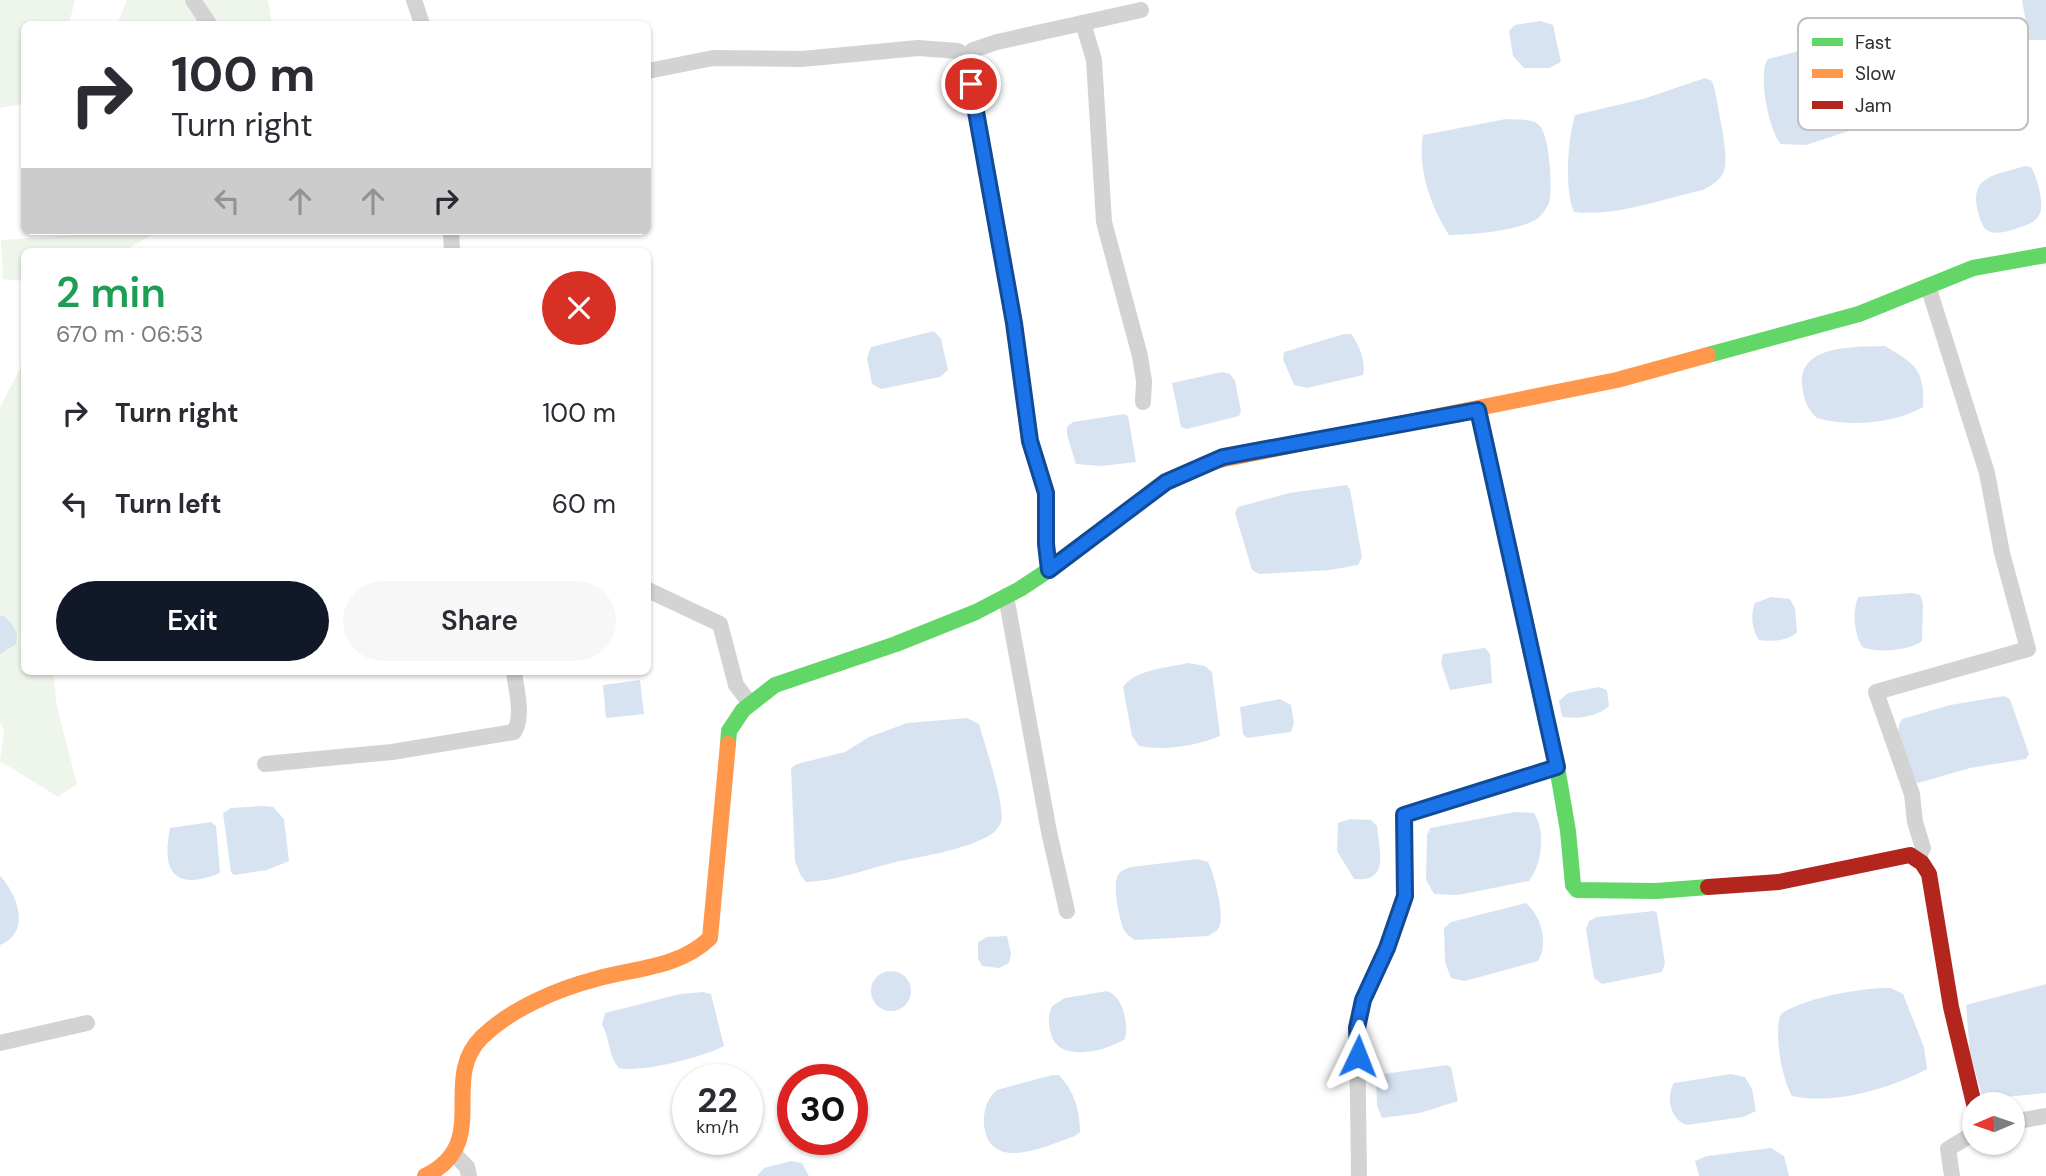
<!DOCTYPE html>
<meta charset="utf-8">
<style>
body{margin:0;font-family:"DM Sans",sans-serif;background:#f7f7f7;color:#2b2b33;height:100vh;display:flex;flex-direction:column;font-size:26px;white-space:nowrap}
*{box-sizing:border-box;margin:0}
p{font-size:23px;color:#7c7c81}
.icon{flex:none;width:38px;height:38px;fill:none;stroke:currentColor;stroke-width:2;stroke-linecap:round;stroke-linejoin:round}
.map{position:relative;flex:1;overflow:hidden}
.drawer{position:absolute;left:21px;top:248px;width:630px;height:427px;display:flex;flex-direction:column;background:#fff;border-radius:10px;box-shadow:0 2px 5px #0004}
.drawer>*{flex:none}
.guide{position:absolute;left:21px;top:21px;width:630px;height:214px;border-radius:10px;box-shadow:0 2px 5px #0004;background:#fff;color:#2b2b33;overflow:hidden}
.needle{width:46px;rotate:268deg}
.tools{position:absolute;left:1962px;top:1092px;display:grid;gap:14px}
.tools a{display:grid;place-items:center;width:63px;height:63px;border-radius:50%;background:#fff;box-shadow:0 2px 5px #0004;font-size:35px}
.speed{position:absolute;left:672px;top:1064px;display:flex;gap:14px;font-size:35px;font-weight:700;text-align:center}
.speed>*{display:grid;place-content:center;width:91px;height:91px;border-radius:50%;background:#fff;box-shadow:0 2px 5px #0004;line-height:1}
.speed small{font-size:18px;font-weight:400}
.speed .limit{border:10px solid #d22;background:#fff;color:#111}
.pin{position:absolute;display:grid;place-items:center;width:60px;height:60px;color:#fff;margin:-30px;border:4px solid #fff;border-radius:50%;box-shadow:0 2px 7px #0007}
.me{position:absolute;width:77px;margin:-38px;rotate:2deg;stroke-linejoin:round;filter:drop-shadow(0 0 5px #0008)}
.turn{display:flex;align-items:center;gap:24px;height:147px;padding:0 35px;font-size:32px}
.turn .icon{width:91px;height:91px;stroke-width:2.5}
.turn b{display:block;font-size:49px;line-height:60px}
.lanes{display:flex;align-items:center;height:66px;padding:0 35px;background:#0003;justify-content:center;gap:35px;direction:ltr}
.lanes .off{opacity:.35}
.round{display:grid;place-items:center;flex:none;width:74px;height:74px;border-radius:37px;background:#f7f7f7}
.overview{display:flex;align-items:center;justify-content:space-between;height:119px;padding:0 35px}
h1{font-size:42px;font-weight:600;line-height:52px;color:#1e9e55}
.cta{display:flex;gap:14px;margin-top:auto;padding:14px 35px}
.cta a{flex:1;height:80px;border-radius:42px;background:#111827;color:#fff;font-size:28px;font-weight:600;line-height:80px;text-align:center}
.cta a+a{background:#f7f7f7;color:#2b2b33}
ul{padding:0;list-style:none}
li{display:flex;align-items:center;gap:21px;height:91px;padding:0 35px}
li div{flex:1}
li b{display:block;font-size:26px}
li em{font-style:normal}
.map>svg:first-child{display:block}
.green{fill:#eef5eb}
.water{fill:#d8e3f2}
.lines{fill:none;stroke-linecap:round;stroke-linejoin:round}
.street{stroke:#d3d3d3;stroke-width:16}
.fast{stroke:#63d668;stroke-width:16}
.slow{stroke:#ff974d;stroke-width:16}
.jam{stroke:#b3261e;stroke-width:16}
.route-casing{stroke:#114b97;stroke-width:18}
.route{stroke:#1a73e8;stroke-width:12}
.key{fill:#fff;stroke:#c0c0c0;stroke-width:2}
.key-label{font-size:19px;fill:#2e2e2e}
</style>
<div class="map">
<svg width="2046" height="1176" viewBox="0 0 2046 1176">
<rect width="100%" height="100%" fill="#fff"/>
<!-- green -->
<g class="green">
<polygon points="0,0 75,0 69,24 24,24 24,104 0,108"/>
<polygon points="127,0 268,0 272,24 117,24"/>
<polygon points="88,231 159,231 122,252 24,252 24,281 3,279 1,240 77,235"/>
<polygon points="24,361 22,547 24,562 24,672 53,672 57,707 77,784 58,797 0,761 4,730 0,723 0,407"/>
</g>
<!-- water -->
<g class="water">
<polygon points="2022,0 2046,0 2046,40 2029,40"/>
<polygon points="1540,21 1553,25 1561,62 1549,68 1524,68 1513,56 1509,31 1515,25"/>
<path d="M 1872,32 L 1882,33 L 1885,36 L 1900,110 L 1898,115 L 1806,145 L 1781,144 C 1769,132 1757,72 1768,59 Z"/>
<path d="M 1705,78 L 1712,81 L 1715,90 C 1718,110 1728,150 1725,167 C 1723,179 1712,185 1703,190 C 1662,199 1615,217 1574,212 C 1564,189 1568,138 1575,115 L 1643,99 Z"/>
<path d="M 1506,119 C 1516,120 1529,118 1538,124 C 1550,133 1553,189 1549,203 C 1547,208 1540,218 1535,220 C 1516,231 1471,235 1449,235 C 1431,207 1417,168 1423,135 Z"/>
<path d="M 2025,166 L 2031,167 C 2036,176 2038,184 2040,193 C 2044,215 2039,222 2018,228 C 2010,231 2000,234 1991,232 C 1983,230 1982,223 1979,216 C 1967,175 1994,176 2025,166 Z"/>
<polygon points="934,331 941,339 948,370 940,377 881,389 872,384 867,358 871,347"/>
<path d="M 1344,334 L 1351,334 C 1359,344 1366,362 1363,375 L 1307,388 L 1294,385 L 1283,359 L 1284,352 Z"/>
<path d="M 1885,346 C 1915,364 1925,369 1923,407 C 1894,424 1848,427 1817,418 C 1807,409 1803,398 1802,384 C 1799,344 1857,347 1885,346 Z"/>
<polygon points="1222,372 1230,374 1235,381 1241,411 1239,416 1187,429 1181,427 1172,383"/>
<polygon points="1124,414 1128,416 1136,462 1102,466 1076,464 1067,435 1067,427 1073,422"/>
<polygon points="1347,485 1350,489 1362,557 1358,565 1330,570 1259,574 1252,570 1235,513 1238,507 1289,493"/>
<path d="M 1912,593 L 1920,595 L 1923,603 L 1922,641 C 1910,651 1876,653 1862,647 C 1854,633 1852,613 1858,597 Z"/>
<path d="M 1771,597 L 1790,599 L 1795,608 L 1797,632 C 1789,641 1771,642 1759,640 C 1752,630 1750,614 1755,603 Z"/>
<path d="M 0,616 L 4,616 C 13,625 19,631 16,644 L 0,654 Z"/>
<polygon points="1485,648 1490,654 1492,683 1450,690 1441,663 1443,654"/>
<path d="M 1188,663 L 1205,666 L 1212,672 L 1220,736 C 1196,746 1164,751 1139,746 L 1132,736 L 1123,687 C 1136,669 1167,668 1188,663 Z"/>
<polygon points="640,680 644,714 606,718 603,685"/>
<path d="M 1599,687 L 1607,690 L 1609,706 C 1597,717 1578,719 1562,717 L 1559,701 L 1568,693 Z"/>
<path d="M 2004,696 L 2010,699 L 2029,754 L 2026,759 L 1970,768 L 1918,783 L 1913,778 C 1907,762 1891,734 1902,719 L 1950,705 Z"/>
<polygon points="1280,699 1291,705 1294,723 1291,732 1247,738 1243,734 1240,707"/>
<path d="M 967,718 L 979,724 C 984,742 1006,807 1001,822 C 999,828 993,834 987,837 C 955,853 918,856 884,865 C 858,872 834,881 806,882 L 800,874 L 795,861 L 791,768 L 797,764 L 845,752 L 869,737 L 907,723 Z"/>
<polygon points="263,806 273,807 284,819 289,861 267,870 234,875 231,872 223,813 231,808"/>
<path d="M 1515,812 L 1534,813 C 1546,832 1542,864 1529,881 L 1458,895 L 1434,894 L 1426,880 L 1427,835 L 1430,828 Z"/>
<path d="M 1350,819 L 1371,820 L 1377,826 C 1379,850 1391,883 1354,879 L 1337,851 L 1338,823 Z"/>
<path d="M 211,822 L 216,826 L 220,873 C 175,891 161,873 170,828 Z"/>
<path d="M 1198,859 L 1208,862 C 1214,873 1224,913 1220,924 C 1219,931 1213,933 1208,936 L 1135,940 C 1130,937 1125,933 1123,928 C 1119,916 1113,888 1117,877 C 1119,871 1125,869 1131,867 Z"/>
<path d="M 0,876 C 17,894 32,932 0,945 Z"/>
<path d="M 1526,903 C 1541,915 1549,944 1538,961 L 1465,981 L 1451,978 L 1445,962 L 1444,928 L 1451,922 Z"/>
<polygon points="1654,911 1657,913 1665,963 1662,972 1602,984 1594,978 1586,930 1589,921 1597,917"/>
<polygon points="1007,936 1011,954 1009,963 999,968 982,966 978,959 978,942 987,937"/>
<circle cx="891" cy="991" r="20"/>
<polygon points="2046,984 2046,1093 1983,1099 1970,1053 1966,1005"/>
<path d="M 1881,988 L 1891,988 L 1903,994 L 1924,1047 L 1927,1069 C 1889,1089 1834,1105 1792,1096 C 1782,1079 1773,1032 1781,1014 C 1805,998 1852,990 1881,988 Z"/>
<path d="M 1107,991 C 1123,996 1129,1024 1125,1039 C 1106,1051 1059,1064 1051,1034 C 1048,1025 1048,1015 1052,1006 L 1065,998 Z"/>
<path d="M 703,992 L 711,994 L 724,1046 C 704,1057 641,1073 619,1068 C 608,1056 610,1038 602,1025 L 605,1013 L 680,994 Z"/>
<polygon points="1447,1065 1451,1067 1458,1101 1420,1113 1382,1118 1377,1105 1376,1075"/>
<path d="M 1731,1074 L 1745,1077 L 1752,1089 L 1756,1111 L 1743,1117 L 1687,1125 C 1671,1121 1665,1097 1674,1083 Z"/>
<path d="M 1052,1075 L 1059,1075 C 1074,1091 1080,1110 1080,1132 L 1075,1136 C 1046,1146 990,1174 984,1125 C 983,1111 987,1098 997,1090 Z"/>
<polygon points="1771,1148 1784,1156 1789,1176 1699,1176 1695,1161 1707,1156"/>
<polygon points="791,1161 802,1163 809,1176 757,1176 764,1168"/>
</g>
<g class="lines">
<!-- street -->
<g class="street">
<polyline points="193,0 209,24"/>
<polyline points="414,0 422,24"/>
<polyline points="1083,23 1094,60 1104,222 1140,356 1144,381 1143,402"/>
<polyline points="966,57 973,50 997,42 1141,10"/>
<polyline points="648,71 713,58 802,59 918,48 958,51 966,57 1014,323 1029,441 1046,493 1046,544 1049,570"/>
<polyline points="451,231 452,252"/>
<polyline points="648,590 720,624 736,685 749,702"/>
<polyline points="1006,596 1049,832 1067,911"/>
<path d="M 265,764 L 392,752 L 514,732 C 524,717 516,689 514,672"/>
<polyline points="1918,858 1923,848 1915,822 1912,794 1876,692 2028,649 2002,553 1987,473 1928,286"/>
<polyline points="0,1043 87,1023"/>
<polyline points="2012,1122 2046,1116"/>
<polyline points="454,1154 467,1167 469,1176"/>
<polyline points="1359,1176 1357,1028 1363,1000 1387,948 1405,896 1404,815 1557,767"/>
<polyline points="1952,1176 1948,1149 1974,1133"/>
</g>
<!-- fast -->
<g class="fast">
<polyline points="1708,355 1859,314 1973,268 2046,255"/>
<polyline points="1478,410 1557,767 1568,831 1573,885 1577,890 1656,891 1708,887"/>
<polyline points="728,744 729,731 743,710 775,685 896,644 976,612 1020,589 1061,562 1166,482 1215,461"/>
</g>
<!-- slow -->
<g class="slow">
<polyline points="1215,461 1617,380 1708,355"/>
<path d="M 425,1176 C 493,1143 438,1080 482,1037 C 511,1009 557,989 596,979 C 635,968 679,968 710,938 L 728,744"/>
</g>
<!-- jam -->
<polyline class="jam" points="1708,887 1779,882 1910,855 1922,863 1929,874 1951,1007 1974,1104"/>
</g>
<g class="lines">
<defs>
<polyline id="route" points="971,84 1014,323 1030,441 1046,493 1046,544 1049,570 1166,482 1223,457 1478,410 1557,767 1404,815 1405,896 1387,948 1363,1000 1357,1028 1358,1056"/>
</defs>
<!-- route casing -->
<use href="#route" class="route-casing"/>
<!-- route -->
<use href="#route" class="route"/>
</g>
<!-- legend -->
<rect x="1798" y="18" width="230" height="112" rx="10" class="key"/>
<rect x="1812" y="38" width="31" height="8" fill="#63d668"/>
<rect x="1812" y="69" width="31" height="9" fill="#ff974d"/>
<rect x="1812" y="101" width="31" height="8" fill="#b3261e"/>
<g class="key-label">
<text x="1855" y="49">Fast</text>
<text x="1855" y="80">Slow</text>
<text x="1855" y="112">Jam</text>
</g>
</svg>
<div class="tools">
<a><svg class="needle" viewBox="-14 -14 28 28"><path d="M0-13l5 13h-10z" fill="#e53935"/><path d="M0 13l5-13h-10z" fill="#7c7c81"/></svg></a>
</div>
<div class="speed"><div>22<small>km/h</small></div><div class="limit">30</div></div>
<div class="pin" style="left:971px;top:84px;background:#d93025"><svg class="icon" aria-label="arrive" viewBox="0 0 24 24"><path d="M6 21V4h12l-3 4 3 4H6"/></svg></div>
<svg class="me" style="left:1358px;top:1056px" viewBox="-20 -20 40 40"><path d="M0-17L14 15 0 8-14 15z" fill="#1a73e8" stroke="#fff" stroke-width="4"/></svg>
<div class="guide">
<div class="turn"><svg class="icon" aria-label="right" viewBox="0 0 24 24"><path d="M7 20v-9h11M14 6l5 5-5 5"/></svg><div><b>100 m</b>Turn right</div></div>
<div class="lanes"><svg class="icon off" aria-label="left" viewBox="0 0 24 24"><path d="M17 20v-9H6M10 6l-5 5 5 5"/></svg><svg class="icon off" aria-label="ahead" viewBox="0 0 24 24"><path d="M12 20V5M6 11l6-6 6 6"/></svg><svg class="icon off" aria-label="ahead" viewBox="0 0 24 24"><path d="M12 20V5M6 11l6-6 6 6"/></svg><svg class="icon" aria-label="right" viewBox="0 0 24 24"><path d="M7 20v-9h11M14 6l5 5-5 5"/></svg></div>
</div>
<section class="drawer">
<div class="overview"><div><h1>2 min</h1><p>670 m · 06:53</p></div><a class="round" style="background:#d93025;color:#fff"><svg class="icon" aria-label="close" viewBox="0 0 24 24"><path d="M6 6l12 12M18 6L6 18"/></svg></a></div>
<ul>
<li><svg class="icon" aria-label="right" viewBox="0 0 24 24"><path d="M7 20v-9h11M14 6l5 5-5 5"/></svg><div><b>Turn right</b></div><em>100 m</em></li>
<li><svg class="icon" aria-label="left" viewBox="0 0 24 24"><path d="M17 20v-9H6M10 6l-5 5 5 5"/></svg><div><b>Turn left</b></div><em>60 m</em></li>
</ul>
<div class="cta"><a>Exit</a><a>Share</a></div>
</section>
</div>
